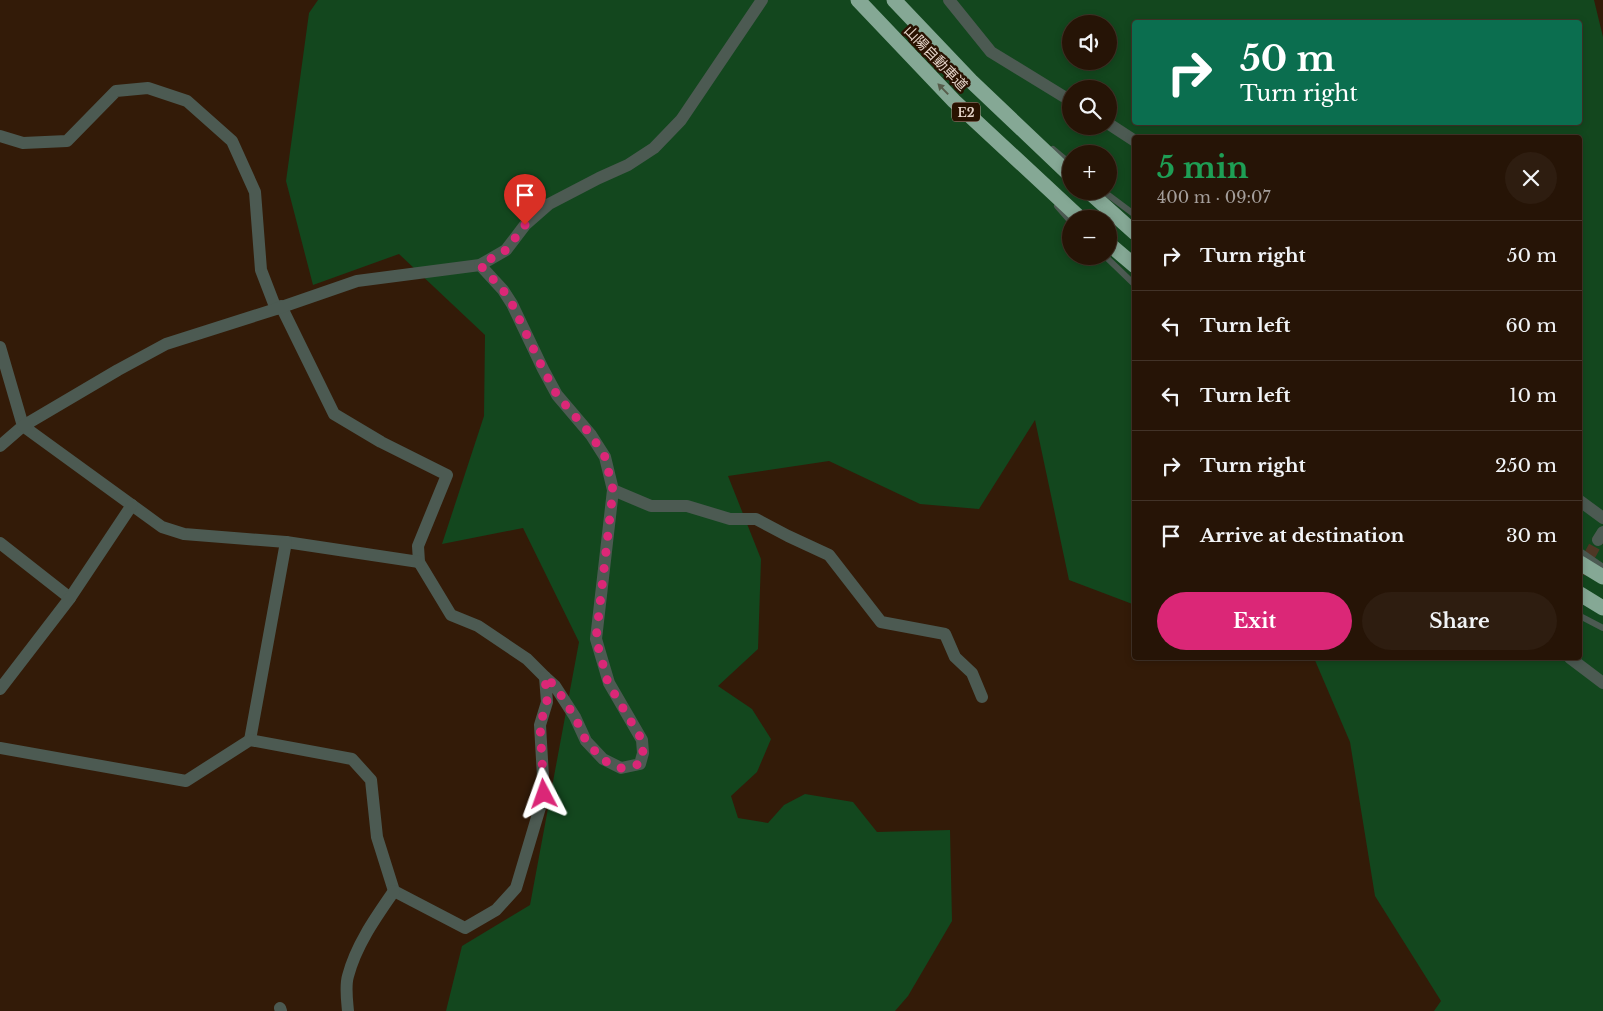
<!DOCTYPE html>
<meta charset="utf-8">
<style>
body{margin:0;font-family:"Libre Baskerville","Noto Sans JP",serif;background:#2e1d10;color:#f1f3f6;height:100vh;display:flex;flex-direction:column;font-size:19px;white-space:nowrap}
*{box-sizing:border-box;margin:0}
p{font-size:16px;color:#a49e9b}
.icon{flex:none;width:28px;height:28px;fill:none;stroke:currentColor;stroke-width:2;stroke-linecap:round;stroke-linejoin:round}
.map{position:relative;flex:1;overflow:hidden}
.sheet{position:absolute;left:1132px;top:135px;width:450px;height:525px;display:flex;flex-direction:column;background:#261406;border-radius:5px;box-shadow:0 2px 8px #0003,0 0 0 1px #423328}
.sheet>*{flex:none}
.guide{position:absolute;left:1132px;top:20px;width:450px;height:105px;border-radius:5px;box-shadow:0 2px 8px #0003,0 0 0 1px #423328;background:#0b6e4f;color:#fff;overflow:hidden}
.fabs{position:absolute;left:1062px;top:15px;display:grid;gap:10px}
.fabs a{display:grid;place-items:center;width:55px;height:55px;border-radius:50%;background:#261406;box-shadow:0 2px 8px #0003,0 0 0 1px #423328;font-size:25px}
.pin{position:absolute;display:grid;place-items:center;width:42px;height:42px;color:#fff;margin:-51px -21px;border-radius:50% 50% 50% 0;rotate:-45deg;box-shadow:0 0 5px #0007}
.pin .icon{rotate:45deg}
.me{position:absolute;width:55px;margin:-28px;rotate:356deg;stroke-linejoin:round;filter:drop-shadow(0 0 4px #0008)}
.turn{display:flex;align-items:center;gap:18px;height:105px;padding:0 25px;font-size:22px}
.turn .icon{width:65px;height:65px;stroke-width:2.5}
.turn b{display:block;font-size:35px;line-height:42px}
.round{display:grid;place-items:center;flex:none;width:52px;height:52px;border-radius:26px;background:#2e1d10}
.summary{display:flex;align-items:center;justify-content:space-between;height:85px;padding:0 25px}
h1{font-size:30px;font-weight:800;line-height:38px;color:#1e9e55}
.primary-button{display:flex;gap:10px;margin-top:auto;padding:10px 25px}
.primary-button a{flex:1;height:58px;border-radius:30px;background:#db2777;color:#fff;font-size:20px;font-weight:800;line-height:58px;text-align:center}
.primary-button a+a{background:#2e1d10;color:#f1f3f6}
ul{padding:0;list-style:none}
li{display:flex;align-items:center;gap:15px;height:70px;padding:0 25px;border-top:1px solid #423328}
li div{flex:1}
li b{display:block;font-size:19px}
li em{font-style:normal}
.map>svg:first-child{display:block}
.green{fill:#13471e;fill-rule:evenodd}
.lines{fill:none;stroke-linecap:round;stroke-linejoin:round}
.street-tunnel{stroke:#4e3725;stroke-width:12;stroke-dasharray:12 6;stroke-linecap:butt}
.lane{stroke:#4c5a52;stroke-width:6}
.street{stroke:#4c5a52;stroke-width:12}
.highway{stroke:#85a895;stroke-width:15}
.oneway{fill:#575d4b}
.route{stroke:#db2777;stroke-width:9;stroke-dasharray:0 16.2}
.labels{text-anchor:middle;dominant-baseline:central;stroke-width:5;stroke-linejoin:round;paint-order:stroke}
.shield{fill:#291201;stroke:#ad9a8e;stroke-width:1}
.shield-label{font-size:12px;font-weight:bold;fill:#e6d5ca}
.street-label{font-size:14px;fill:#e6d5ca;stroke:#291201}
</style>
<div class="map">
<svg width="1603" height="1011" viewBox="0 0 1603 1011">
<rect width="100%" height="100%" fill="#331b08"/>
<!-- green -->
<path class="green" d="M 318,0 L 1594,0 L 1603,37 L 1603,1011 L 1434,1011 L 1441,1001 L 1375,896 L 1350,742 L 1314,658 L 1580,658 L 1580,138 L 1135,138 L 1135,456 L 1131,458 L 1135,540 L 1135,605 L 1069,580 L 1035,420 L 979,509 L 920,504 L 829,461 L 728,476 L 761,559 L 758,649 L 718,686 L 752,709 L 771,739 L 757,772 L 731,796 L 738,818 L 768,823 L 784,805 L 805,794 L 853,802 L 877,832 L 950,830 L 952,921 L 908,996 L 895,1011 L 446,1011 L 462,946 L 530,905 L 579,642 L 523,528 L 442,544 L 484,416 L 485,335 L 399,254 L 313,285 L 286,181 L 309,13 ZM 1135,22 L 1580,22 L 1580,122 L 1135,122 ZM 1071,24 L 1109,24 L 1109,61 L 1071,61 ZM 1071,89 L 1109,89 L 1109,126 L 1071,126 ZM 1071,154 L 1109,154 L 1109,191 L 1071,191 ZM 1071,219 L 1109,219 L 1109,256 L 1071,256 Z"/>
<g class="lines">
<!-- street-tunnel -->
<polyline class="street-tunnel" points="1580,573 1598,540"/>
<!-- lane -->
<g class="lane">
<polyline points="1053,149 1071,164"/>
<polyline points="1103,191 1135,215"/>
<polyline points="1057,206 1071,222"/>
<polyline points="1105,256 1135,285"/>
<polyline points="1580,551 1603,567"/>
<polyline points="1580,616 1603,628"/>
</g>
<!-- street -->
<g class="street">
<polyline points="949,0 991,52 1071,101"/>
<polyline points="1109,124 1135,141"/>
<polyline points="0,136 23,143 67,141 116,91 148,88 187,101 232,141 255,192 261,270 276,309"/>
<polyline points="281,306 334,414 381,442 447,475 418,546 419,562 451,615 478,626 527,659 545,677"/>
<polyline points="0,347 23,426 0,446"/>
<polyline points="613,490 651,506 687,506 730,519 756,519 788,536 829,555 881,622 945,634 955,657 972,673 982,697"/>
<polyline points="1580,501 1603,518"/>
<polyline points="1598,540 1603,532"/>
<polyline points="0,543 70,598"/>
<polyline points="419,562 286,542 184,534 162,527 23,426 118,370 166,344 276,309 357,281 480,265 506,250 525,225 549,204 599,178 628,165 654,148 681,120 762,0"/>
<polyline points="1570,658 1603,683"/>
<polyline points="0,689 70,598 132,505"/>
<polyline points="250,740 286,542"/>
<polyline points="0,748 186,781 250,740 352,759 371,780 377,837 394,891 465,928 496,910 516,888 544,794 540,725 547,702 545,677 555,686 575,717 586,741 603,759 621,768 640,764 643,753 642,740 609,683 596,639 613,490 605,457 591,435 557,395 543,369 512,304 503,290 480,265"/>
<polyline points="280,1008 281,1011"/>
<path d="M 348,1011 C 347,1000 345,986 348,976 C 356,945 376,917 394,891"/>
</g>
<!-- highway -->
<g class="highway">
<polyline points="858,0 954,101 1081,219"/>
<polyline points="894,0 971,81 1071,176"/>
<polyline points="1088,191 1135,233"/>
<polyline points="1109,244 1135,266"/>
<polyline points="1580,563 1603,577"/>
<polyline points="1580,594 1603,608"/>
</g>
</g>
<!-- one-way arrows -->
<defs><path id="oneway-solid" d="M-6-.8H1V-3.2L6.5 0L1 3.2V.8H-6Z" transform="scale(1.25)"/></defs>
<use class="oneway" href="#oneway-solid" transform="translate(943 89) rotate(-134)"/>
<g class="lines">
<!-- route -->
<polyline class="route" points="525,225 506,250 480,265 503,290 512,304 543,369 557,395 591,435 605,457 613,490 596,639 608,683 642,740 643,754 640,764 621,768 603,760 586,741 575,717 555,686 545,677 547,702 540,725 544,794"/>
</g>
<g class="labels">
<!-- shield labels -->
<rect class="shield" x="952" y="102.5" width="28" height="19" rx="4"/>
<g class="shield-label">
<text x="966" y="112">E2</text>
</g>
<!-- street labels -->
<g class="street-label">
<text transform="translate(936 58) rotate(46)">山陽自動車道</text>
</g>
</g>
</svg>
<div class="fabs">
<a><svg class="icon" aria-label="sound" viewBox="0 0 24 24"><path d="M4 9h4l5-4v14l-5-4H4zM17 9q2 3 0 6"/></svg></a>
<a><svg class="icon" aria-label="search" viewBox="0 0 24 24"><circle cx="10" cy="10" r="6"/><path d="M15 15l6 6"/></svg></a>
<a>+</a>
<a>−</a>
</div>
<div class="pin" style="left:525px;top:225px;background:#d93025"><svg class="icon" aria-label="arrive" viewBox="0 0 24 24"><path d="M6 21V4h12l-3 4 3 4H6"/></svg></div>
<svg class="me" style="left:544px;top:794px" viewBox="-20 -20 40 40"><path d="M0-17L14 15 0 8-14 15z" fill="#db2777" stroke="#fff" stroke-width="4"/></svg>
<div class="guide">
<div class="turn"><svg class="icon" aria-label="right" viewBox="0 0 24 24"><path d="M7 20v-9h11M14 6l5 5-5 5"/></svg><div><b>50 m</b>Turn right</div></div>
</div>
<section class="sheet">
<div class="summary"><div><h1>5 min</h1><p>400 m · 09:07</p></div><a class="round"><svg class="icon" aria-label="close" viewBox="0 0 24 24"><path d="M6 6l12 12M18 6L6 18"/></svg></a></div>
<ul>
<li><svg class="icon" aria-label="right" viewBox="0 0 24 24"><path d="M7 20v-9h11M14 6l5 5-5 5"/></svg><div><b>Turn right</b></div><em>50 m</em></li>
<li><svg class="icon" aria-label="left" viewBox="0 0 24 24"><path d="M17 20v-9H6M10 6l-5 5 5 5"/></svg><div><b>Turn left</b></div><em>60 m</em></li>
<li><svg class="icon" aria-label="left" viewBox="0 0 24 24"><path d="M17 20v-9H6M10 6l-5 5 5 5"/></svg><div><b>Turn left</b></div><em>10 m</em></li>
<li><svg class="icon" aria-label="right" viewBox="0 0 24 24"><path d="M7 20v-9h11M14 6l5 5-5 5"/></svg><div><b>Turn right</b></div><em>250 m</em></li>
<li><svg class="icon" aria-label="arrive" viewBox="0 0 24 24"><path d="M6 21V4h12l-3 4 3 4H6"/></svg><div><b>Arrive at destination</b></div><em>30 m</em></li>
</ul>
<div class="primary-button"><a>Exit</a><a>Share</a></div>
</section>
</div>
